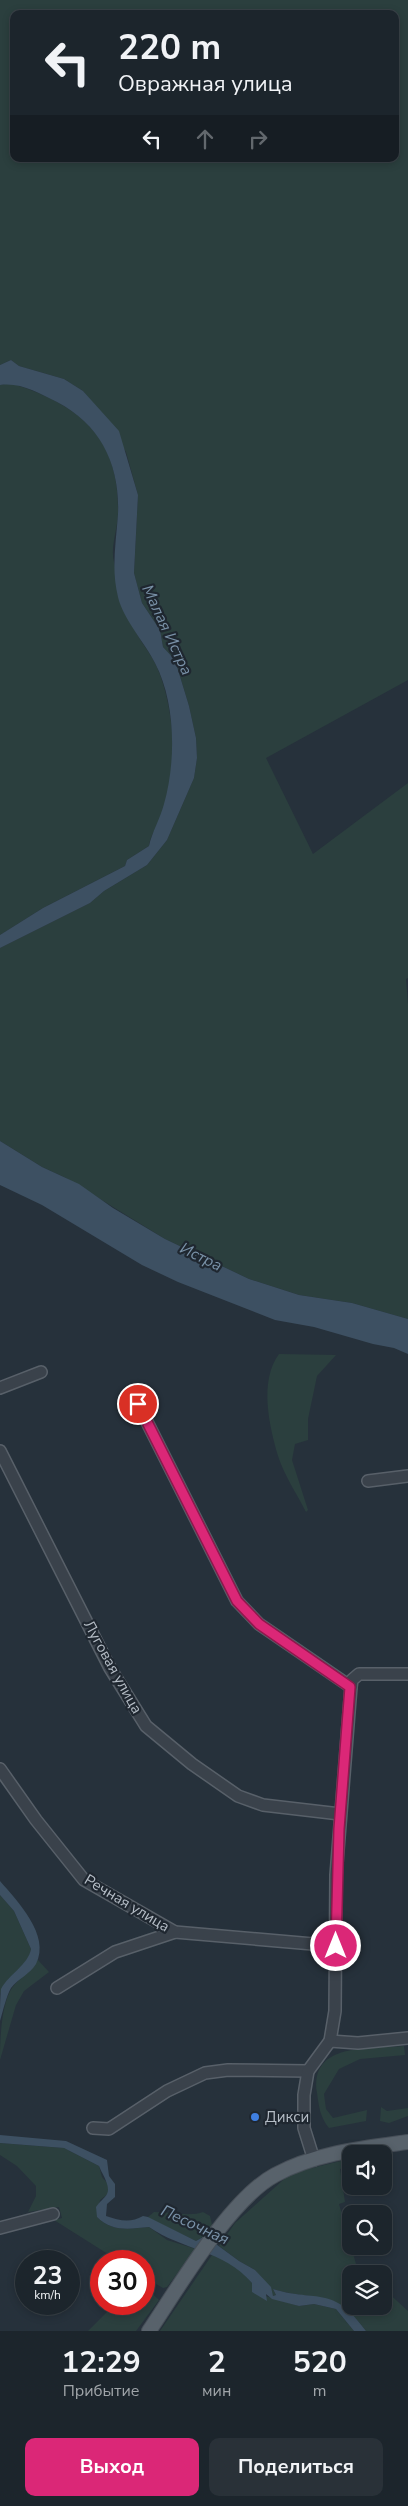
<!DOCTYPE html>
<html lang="ru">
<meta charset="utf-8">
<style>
body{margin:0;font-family:"Nunito Sans",sans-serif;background:#293138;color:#f1f3f6;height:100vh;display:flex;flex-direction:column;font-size:19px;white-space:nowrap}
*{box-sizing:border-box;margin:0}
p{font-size:16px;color:#a0a5a9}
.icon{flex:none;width:28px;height:28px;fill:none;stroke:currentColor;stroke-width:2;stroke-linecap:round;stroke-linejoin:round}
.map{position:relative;height:2331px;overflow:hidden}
.details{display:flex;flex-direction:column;background:#1c252c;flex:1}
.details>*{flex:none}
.guide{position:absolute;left:10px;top:10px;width:389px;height:152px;border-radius:10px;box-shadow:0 2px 8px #0003,0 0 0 1px #3a4248;background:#1c252c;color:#f1f3f6;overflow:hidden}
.buttons{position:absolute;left:342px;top:2145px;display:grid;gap:10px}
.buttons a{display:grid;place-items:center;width:50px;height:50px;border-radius:10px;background:#1c252c;box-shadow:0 2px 8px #0003,0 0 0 1px #3a4248;font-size:25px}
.speed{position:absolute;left:15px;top:2250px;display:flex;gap:10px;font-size:25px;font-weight:700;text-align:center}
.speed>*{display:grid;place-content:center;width:65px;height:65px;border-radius:50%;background:#1c252c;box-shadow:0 2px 8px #0003,0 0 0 1px #3a4248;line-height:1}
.speed small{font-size:12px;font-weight:400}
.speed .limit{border:8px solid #d22;background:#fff;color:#111}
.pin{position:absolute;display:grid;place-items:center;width:42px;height:42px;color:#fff;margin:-21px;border:2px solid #fff;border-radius:50%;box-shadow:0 1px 5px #0007}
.me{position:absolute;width:55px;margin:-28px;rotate:0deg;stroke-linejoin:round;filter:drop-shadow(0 0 4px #0008)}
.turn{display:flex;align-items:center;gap:18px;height:105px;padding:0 25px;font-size:22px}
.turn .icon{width:65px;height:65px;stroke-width:2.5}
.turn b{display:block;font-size:35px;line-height:42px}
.lanes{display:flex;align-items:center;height:48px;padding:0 25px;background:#0003;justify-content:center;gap:25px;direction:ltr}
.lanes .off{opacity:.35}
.eta{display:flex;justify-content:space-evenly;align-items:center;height:85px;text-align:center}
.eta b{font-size:30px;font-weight:700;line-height:35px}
.action{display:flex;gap:10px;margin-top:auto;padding:10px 25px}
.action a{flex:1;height:58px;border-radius:10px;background:#db2777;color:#fff;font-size:20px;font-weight:700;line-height:58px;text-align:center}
.action a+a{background:#293138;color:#f1f3f6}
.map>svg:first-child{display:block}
.green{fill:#2b3f3e;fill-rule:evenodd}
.water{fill:#3d5062}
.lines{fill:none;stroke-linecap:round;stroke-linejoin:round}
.minor-casing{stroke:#586069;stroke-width:14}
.major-casing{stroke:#464e57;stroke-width:16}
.minor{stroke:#3a424b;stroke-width:11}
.major{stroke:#58626b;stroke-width:14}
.route-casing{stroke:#8e194d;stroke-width:12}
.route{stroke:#db2777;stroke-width:9}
.shop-dot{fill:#3f7fe0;stroke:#1f2730;stroke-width:2}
.labels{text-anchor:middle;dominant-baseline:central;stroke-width:4.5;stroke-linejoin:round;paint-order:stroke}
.street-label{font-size:15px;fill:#b5bdc6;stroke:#1f2730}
.poi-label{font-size:15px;fill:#b5bdc6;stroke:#1f2730;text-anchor:start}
.water-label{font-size:16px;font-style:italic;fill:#7991a7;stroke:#1f2730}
</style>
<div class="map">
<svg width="408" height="2331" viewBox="0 0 408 2331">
<rect width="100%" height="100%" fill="#26313b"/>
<!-- green -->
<g class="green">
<path d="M 0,0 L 408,0 L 408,680 L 266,758 L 313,854 L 408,783 L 408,978 L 406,979 L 408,1004 L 408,1319 L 352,1303 L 299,1295 L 249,1279 L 165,1239 L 66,1178 L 42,1167 L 0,1141 L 0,948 L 90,903 L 104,891 L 147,865 L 167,840 L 194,778 L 197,758 L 196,738 L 189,706 L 175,660 L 163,647 L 160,630 L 142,603 L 134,573 L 138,495 L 126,452 L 97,408 L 83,391 L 64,379 L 19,366 L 11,360 L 0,365 ZM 14,14 L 395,14 L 395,159 L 14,159 Z"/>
<path d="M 10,383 C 79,404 120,437 118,513 C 118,529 110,547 114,562 C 118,584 126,607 134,628 C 139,640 149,651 155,663 C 169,691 176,740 172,771 C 169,788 165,810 157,826 C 153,833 150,838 149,846 L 127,860 L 125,866 L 43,908 L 0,935 L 0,385 Z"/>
<path d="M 279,1354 L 336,1355 L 317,1376 L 308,1419 L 308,1440 L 295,1444 L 292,1460 L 308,1510 L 306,1512 C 297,1494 284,1475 278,1456 C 269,1425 259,1381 279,1354 Z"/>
<path d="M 0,1895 L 14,1911 L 31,1949 C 28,1969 4,1975 0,1995 Z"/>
<path d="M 37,1959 L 49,1972 L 24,1991 L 16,2005 L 0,2060 C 0,2041 1,2004 12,1988 C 19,1977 33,1972 37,1959 Z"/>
<path d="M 404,2046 L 405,2055 L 360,2059 L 339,2069 L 324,2094 L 326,2109 L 333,2118 L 367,2110 L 366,2121 L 329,2128 C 320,2117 319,2107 317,2093 C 309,2042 370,2049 404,2046 Z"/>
<polygon points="381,2107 387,2111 408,2108 408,2116 389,2123 380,2121"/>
<path d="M 0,2143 L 64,2148 L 99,2166 L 102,2177 L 108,2184 L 108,2194 L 100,2200 L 97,2217 C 112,2232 129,2229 149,2227 L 167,2240 L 196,2249 L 167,2287 L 163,2288 L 144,2277 L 144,2261 L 119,2261 L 54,2220 L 62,2218 L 59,2207 L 28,2212 L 36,2196 L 36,2186 L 17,2166 L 0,2155 Z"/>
<path d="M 349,2159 L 351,2167 L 340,2169 L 345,2202 L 339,2204 L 356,2264 L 367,2274 L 351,2274 L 351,2306 L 384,2306 L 384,2289 L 408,2311 L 408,2331 L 366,2331 C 335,2288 316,2302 273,2289 L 276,2295 L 273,2296 L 255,2270 L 239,2261 L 219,2246 L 235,2223 L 291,2173 Z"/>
<path d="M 154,2212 C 170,2212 191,2217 203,2212 L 210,2216 L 212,2225 L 205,2236 L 196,2241 L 150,2219 L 148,2217 Z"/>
<path d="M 212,2255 C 227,2258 243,2272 252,2283 L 252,2292 L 299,2306 L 314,2304 L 336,2309 L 354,2331 L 160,2331 Z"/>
<polygon points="144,2286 159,2300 136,2331 88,2331 115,2304 144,2304"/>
</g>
<!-- water -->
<g class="water">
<path d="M 11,360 L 19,366 L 64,379 L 83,391 L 119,431 L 138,495 L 134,573 L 142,603 L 160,630 L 163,647 L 175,660 L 189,706 L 196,738 L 197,758 L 194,778 L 167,840 L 147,865 L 104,891 L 90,903 L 0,948 L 0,935 L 43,908 L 125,866 L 127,860 L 149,846 C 152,832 160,819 164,804 C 176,762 176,703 155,663 C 145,643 123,619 118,597 C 111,569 116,543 118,514 C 120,465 101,425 57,402 C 39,393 20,382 0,385 L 0,365 Z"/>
<polygon points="0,1141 42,1167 79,1184 113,1208 165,1239 249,1279 299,1295 352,1303 408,1319 408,1354 394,1348 373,1344 314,1327 275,1320 178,1282 142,1265 42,1205 0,1185"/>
<path d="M 0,1881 C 17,1901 51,1935 36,1964 C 30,1974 18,1979 11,1988 C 6,1997 3,2011 0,2021 C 0,2012 0,1998 1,1989 C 9,1974 28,1965 31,1949 L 14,1911 L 0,1895 Z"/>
<path d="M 0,2135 L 66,2141 L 107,2160 L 109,2176 L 115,2184 L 115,2197 L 107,2204 L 106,2216 C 120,2221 131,2223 143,2216 L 148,2217 L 196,2241 L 205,2236 L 239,2261 L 255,2270 L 271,2287 L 273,2296 L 276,2295 L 273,2289 C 319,2303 332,2284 366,2331 L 354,2331 L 336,2309 L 314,2304 L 299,2306 L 272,2299 L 266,2294 L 267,2301 L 252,2292 L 252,2283 C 224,2250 182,2250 149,2227 C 129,2229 112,2232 97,2217 L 96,2207 C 99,2202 105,2198 107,2194 C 111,2186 102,2174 99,2166 L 64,2148 L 0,2143 Z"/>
</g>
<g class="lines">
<defs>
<g id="minor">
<polyline points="0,1388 41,1372"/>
<polyline points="138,1404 237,1601 259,1624 351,1687"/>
<polyline points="0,1451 110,1668 146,1726 192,1764 238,1796 263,1805 340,1814"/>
<polyline points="368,1481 408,1476"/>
<polyline points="0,1769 36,1820 84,1880 175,1932 336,1946"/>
<polyline points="57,1988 115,1952 175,1932"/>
<polyline points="330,2041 358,2043 408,2038"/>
<polyline points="93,2128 109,2129 167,2091 205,2073 228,2070 308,2071"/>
<polyline points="314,2160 304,2128 304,2095 308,2071 330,2041 335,2011 336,1875 351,1687 352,1680 359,1674 408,1674"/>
<polyline points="0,2228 53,2214"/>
</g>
<path id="major" d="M 149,2331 C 178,2288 230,2199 275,2175 C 315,2153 364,2148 408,2142"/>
</defs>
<!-- minor casing -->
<use href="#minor" class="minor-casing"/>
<!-- major casing -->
<use href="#major" class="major-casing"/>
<!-- minor -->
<use href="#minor" class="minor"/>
<!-- major -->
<use href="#major" class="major"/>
</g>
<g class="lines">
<defs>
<polyline id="route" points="138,1404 237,1601 259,1624 350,1687 339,1829 336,1946"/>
</defs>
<!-- route casing -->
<use href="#route" class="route-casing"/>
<!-- route -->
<use href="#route" class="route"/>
</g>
<!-- markers -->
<circle class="shop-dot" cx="255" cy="2117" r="5"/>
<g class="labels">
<!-- street labels -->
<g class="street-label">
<text transform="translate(113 1667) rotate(61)">Луговая улица</text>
<text transform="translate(127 1903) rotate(31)">Речная улица</text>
</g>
<!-- poi labels -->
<g class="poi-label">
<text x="265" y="2117">Дикси</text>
</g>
<!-- water labels -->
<g class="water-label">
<text transform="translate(167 630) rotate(65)">Малая Истра</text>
<text transform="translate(201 1257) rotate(26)">Истра</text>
<text transform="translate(195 2225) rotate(25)">Песочная</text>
</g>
</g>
</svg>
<div class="buttons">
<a><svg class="icon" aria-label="sound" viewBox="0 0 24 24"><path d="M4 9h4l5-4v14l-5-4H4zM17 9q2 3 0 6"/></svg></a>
<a><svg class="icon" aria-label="search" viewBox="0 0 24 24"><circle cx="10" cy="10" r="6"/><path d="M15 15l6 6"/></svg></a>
<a><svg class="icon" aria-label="layers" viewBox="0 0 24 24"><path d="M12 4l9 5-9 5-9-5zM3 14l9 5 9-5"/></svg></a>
</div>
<div class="speed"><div>23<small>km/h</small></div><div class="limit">30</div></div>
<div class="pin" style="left:138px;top:1404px;background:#d93025"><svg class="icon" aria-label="arrive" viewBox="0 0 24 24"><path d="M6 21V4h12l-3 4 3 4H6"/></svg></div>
<svg class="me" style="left:336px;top:1946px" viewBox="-20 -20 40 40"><circle r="17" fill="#db2777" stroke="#fff" stroke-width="3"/><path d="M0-11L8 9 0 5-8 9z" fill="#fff"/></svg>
<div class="guide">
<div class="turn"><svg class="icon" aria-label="left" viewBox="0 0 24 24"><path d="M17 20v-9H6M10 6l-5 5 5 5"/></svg><div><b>220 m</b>Овражная улица</div></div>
<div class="lanes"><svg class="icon" aria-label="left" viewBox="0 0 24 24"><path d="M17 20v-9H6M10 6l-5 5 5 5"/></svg><svg class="icon off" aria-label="ahead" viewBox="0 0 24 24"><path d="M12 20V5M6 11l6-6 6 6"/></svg><svg class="icon off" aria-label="right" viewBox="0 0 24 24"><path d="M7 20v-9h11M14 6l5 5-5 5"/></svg></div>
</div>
</div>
<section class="details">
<div class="eta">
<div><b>12:29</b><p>Прибытие</p></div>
<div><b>2</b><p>мин</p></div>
<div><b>520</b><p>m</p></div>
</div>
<div class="action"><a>Выход</a><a>Поделиться</a></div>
</section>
